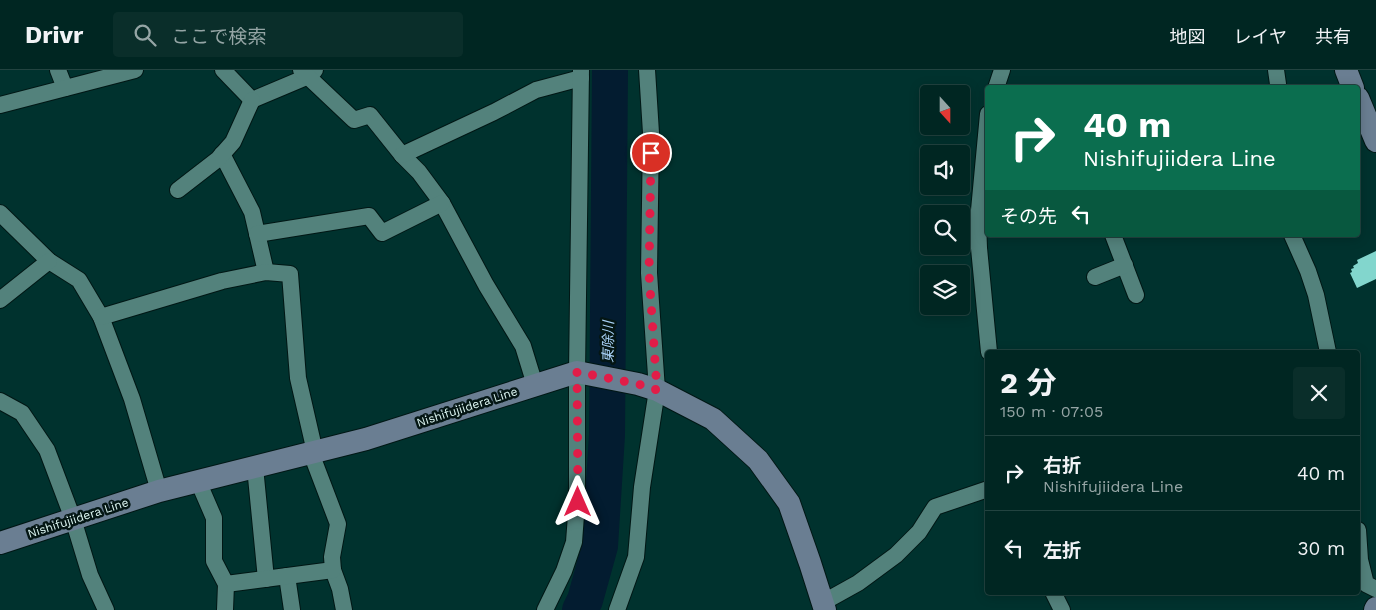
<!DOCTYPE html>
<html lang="ja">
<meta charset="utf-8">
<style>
body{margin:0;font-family:"Work Sans","Noto Sans JP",sans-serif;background:#0a2e2a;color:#f1f3f6;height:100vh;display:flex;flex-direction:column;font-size:19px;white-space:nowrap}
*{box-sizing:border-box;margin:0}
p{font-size:16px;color:#95a5a5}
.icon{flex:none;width:28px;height:28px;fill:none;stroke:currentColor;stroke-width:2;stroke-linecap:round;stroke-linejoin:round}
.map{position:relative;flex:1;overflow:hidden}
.side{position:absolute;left:985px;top:280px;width:375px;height:245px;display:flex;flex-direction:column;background:#002622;border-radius:5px;box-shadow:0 2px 12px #0003,0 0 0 1px #224340}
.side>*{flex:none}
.guide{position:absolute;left:985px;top:15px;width:375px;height:152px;border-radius:5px;box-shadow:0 2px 12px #0003,0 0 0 1px #224340;background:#0b6e4f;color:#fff;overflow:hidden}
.needle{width:32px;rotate:159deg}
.tools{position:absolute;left:920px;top:15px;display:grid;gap:10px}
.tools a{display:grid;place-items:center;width:50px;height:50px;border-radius:5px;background:#002622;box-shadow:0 2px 12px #0003,0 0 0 1px #224340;font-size:25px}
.pin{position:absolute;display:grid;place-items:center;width:42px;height:42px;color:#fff;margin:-21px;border:2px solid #fff;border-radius:50%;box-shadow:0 1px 5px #0007}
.me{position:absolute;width:55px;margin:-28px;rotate:0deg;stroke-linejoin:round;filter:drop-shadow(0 0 4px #0008)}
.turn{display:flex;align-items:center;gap:18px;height:105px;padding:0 15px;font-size:22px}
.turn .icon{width:65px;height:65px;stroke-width:2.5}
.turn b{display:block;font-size:35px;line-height:42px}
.then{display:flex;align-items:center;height:48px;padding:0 15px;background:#0003;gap:10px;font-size:19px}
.round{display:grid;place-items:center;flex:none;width:52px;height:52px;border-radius:5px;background:#0a2e2a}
.head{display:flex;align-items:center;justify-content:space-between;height:85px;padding:0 15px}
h1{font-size:30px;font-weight:700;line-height:38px}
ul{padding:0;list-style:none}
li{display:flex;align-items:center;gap:15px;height:75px;padding:0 15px;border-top:1px solid #224340}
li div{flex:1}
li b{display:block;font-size:19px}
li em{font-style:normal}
header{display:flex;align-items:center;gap:30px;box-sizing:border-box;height:70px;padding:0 25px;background:#002622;border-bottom:1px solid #224340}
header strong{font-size:24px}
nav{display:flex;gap:28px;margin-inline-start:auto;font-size:18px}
.search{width:350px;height:45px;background:#0a2e2a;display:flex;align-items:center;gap:12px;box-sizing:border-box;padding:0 18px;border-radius:5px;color:#95a5a5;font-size:19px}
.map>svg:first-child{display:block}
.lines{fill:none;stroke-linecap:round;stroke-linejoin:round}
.river{stroke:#031c30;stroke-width:36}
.building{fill:#82d6cd}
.minor-casing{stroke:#011715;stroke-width:18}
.secondary-casing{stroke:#011715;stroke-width:24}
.minor{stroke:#53827c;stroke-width:16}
.secondary{stroke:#6a7e92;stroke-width:22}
.route{stroke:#e11d48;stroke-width:9;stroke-dasharray:0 16.2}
.labels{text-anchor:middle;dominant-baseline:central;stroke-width:5;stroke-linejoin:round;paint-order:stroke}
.street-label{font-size:12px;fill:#dbf4f0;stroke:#041614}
.water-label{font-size:14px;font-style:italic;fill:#a7d0f5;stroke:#041614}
</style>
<header>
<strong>Drivr</strong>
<div class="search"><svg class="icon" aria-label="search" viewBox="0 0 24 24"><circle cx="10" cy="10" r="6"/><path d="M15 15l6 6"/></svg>ここで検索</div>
<nav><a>地図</a><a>レイヤ</a><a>共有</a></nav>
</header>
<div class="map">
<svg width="1376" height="540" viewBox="0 0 1376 540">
<rect width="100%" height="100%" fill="#00322e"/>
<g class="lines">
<!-- river -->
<polyline class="river" points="580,540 585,530 600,476 607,365 610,0"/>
</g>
<!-- building -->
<polygon class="building" points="1376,181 1376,209 1357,218 1350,203 1352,202 1351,199 1354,198 1353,196 1358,193 1357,190"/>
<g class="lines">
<defs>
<g id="minor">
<polyline points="58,0 65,18"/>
<polyline points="223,0 252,30 309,6 315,0"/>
<polyline points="301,0 354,50 370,45 402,85 419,102 442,133 486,215 523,276 535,315"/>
<polyline points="1276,0 1278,14 1277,18"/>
<polyline points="996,18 1002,0"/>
<polyline points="0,35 135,0"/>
<polyline points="988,44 978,151 979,178 989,282"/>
<polyline points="222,84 252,142 266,202"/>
<polyline points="402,85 494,42 536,20 581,8"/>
<polyline points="178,120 218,89 233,72 252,30"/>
<polyline points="0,143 49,191 79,210 101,247 132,329 159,421"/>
<polyline points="257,164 369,146 382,163 442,133"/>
<polyline points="1113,165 1136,225"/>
<polyline points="1292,165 1308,201 1316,225 1328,282"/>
<polyline points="1095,207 1125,195"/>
<polyline points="0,230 49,191"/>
<polyline points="101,247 222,211 266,202 290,204 298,308 315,382"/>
<polyline points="0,331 22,343 47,380 73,449 90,505 106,540"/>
<polyline points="255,397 266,509"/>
<polyline points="198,411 214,448 214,491 226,514 225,540"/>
<polyline points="1358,460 1360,490 1366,514 1376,519"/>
<polyline points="333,500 340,519 344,540"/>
<polyline points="287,506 292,540"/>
<polyline points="226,514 333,500 332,487 338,454 311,383"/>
<polyline points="1053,522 1062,540"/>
<polyline points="822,533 858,513 896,485 919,462 935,437 988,419"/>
<polyline points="545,540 564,501 574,472 577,432 577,302 581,0"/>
<polyline points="617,540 636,487 642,417 657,320 649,203 651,63 647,0"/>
</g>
<g id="secondary">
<polyline points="1346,0 1353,18"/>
<polyline points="1358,28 1376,71"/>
<polyline points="0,473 159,421 366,369 577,302 638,314 657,320 713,349 758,390 789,433 810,493 825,540"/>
<polyline points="1375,540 1376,538"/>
</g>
</defs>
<!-- minor casing -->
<use href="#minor" class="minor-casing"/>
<!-- secondary casing -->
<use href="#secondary" class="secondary-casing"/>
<!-- minor -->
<use href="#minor" class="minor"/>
<!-- secondary -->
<use href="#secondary" class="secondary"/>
</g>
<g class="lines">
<!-- route -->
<polyline class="route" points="578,432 577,302 638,314 657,320 649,203 651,83"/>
</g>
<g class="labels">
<!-- street labels -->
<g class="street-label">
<text transform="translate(467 337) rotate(-18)">Nishifujiidera Line</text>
<text transform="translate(78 448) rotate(-18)">Nishifujiidera Line</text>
</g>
<!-- water labels -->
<g class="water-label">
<text transform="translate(608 272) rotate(-89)">東除川</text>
</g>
</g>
</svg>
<div class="tools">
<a><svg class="needle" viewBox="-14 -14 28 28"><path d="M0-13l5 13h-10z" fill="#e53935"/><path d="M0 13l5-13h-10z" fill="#95a5a5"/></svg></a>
<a><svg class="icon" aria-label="sound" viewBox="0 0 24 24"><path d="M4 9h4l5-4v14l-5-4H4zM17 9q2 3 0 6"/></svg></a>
<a><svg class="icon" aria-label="search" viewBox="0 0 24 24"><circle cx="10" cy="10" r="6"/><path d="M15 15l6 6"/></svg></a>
<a><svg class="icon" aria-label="layers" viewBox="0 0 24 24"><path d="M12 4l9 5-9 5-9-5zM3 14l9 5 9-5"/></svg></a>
</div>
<div class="pin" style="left:651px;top:83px;background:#d93025"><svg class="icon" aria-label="arrive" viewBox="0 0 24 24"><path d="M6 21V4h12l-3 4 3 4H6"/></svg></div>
<svg class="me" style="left:578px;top:432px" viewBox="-20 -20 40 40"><path d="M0-17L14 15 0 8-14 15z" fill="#e11d48" stroke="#fff" stroke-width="4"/></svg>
<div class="guide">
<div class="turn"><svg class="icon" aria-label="right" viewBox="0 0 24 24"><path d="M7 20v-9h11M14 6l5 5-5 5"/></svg><div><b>40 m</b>Nishifujiidera Line</div></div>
<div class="then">その先<svg class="icon" aria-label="left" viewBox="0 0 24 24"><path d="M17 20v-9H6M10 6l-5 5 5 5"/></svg></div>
</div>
<section class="side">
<div class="head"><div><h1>2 分</h1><p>150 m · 07:05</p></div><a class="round"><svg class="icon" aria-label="close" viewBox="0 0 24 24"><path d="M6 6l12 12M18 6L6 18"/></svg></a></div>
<ul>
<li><svg class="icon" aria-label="right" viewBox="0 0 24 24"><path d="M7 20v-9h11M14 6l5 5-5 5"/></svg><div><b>右折</b><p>Nishifujiidera Line</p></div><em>40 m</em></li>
<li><svg class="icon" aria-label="left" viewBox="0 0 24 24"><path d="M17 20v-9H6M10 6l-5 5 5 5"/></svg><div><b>左折</b></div><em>30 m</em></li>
</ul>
</section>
</div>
